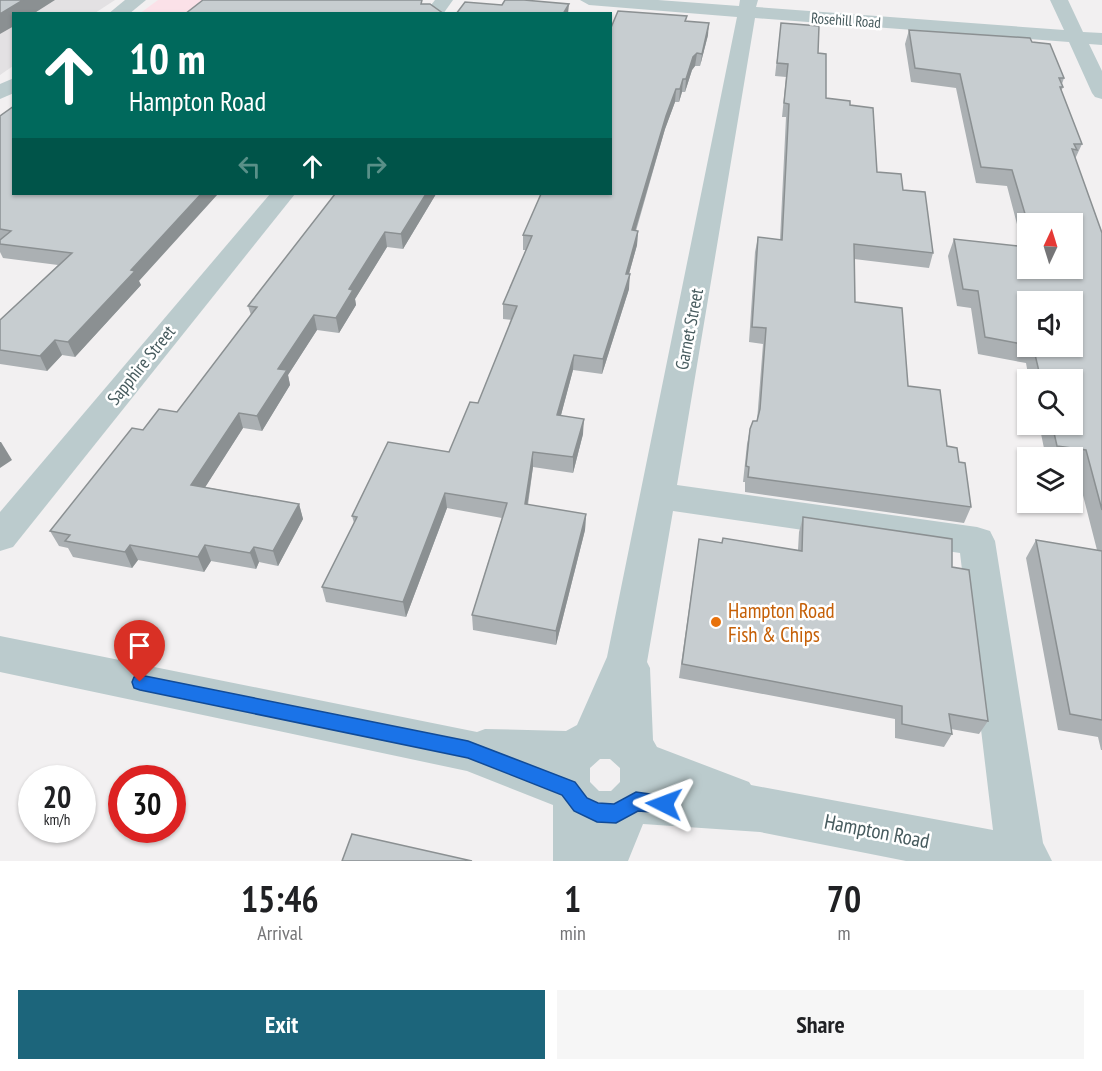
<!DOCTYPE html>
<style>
body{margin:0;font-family:"PT Sans Narrow",sans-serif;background:#f6f6f6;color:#202124;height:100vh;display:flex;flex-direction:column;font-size:22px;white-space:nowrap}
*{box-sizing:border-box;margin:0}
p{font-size:20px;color:#757577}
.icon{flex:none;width:33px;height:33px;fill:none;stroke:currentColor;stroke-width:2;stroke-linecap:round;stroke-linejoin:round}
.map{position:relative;height:861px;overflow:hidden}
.sheet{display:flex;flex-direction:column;background:#fff;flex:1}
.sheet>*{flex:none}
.hud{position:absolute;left:12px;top:12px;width:600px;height:183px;border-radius:0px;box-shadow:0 2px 4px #0004;background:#00695c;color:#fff;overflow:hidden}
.needle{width:39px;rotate:4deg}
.buttons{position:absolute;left:1017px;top:213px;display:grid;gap:12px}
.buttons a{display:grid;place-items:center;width:66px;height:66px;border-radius:0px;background:#fff;box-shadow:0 2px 4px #0004;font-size:30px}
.speed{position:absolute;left:18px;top:765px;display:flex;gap:12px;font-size:30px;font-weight:700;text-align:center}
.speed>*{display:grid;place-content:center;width:78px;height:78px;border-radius:50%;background:#fff;box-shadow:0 2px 4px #0004;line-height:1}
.speed small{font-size:15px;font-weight:400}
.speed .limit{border:9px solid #d22;background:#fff;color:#111}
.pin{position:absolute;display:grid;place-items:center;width:51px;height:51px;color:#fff;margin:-62px -26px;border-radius:50% 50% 50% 0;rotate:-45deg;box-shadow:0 0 6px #0007}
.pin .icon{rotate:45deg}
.me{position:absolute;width:66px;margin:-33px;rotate:273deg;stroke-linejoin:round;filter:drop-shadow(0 0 4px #0008)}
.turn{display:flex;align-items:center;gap:21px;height:126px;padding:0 18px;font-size:27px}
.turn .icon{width:78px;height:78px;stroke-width:2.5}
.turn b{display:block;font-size:42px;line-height:51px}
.lanes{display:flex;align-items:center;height:57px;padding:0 18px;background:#0003;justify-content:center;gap:30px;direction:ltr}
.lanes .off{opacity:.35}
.eta{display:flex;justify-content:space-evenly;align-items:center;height:102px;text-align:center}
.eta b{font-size:36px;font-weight:800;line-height:42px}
.button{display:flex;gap:12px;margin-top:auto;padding:12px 18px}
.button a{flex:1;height:69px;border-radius:0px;background:#1c657b;color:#fff;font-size:24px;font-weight:800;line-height:69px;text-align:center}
.button a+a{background:#f6f6f6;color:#202124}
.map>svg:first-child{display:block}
.education{fill:#e3e1e3}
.medical{fill:#fbe1e8}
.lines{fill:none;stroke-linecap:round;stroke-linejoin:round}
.minor{fill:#bbcbcd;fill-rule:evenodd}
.wall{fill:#abb0b3;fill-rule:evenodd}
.shaded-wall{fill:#8b9092}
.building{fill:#c7cdd0;stroke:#8b9092;stroke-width:1.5}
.route{fill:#1a73e8;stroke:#114b97;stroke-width:1.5}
.food-dot{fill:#e8710a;stroke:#fff;stroke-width:2}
.labels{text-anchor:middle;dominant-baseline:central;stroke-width:5;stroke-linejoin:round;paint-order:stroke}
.far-street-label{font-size:15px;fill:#475b5e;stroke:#fff}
.street-label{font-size:18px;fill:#475b5e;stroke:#fff}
.near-food-label{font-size:21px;fill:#c56008;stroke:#fff;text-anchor:start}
.near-street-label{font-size:21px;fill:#475b5e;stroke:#fff}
</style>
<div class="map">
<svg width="1102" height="861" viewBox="0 0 1102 861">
<rect width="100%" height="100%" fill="#f2f0f1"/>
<!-- education -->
<polygon class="education" points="0,0 115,0 95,13 14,14 13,66 0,75"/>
<!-- medical -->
<polygon class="medical" points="158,0 420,0 408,13 139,14"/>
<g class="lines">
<!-- minor -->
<g class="minor">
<polygon points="125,0 146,0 129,14 108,14"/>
<polygon points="435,0 453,0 443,14 424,14"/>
<path d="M 580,0 L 658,0 L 739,6 L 740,0 L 758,0 L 756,7 L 1064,30 L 1050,0 L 1068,0 L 1083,32 L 1102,33 L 1102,45 L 1089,44 L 1102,71 L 1102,99 L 1095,97 L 1092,93 L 1069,42 L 755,18 L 677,485 L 977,527 L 990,531 L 995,541 L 1043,843 L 1052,861 L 906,861 L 760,832 L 643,824 L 628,861 L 553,861 L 553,805 L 467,771 L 0,672 L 0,636 L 477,732 L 485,729 L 566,731 L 577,725 L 607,657 L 737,17 L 589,5 ZM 673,511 L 960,553 L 993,830 L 751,785 L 749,782 L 657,747 L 653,740 L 650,668 L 647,662 ZM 600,759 L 610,759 L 620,768 L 620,782 L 611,791 L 599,791 L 590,782 L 590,768 Z"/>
<polygon points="14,78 14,93 0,99 0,84"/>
<polygon points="270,194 295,194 13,547 0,551 0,512"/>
</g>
</g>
<!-- wall -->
<g class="wall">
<polygon points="687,16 686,21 708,35 700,66 695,66 692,70 685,92 682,92 679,102 675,102 665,129 636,231 638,231 637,245 629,274 629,289 602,374 573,370 561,415 583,434 573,473 533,467 528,505 586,514 585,530 556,645 473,630 472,615 502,518 447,508 406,617 326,602 322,587 354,523 352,516 449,452 478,403 512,320 503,319 503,304 526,250 523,250 523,235"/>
<polygon points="781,23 818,53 826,98 850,105 877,172 903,190 933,253 929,268 854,259 855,302 947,446 959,462 971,507 964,523 745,492 745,482 743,482 747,444 750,429 757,421 763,344 749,342 755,252 758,237 780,240 786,117 782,117 786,77 775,76"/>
<path d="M 909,30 L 1032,42 L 1064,78 L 1062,84 L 1063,87 L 1061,92 L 1082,144 L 1075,159 L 1102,233 L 1102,750 L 1101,750 L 1098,737 L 1058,730 L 1026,558 L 1036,540 L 1097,550 L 1076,468 L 1072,467 L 1072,458 L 1046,458 L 1039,424 L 1072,424 L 1072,380 L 1029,380 L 1026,363 L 978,354 L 971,308 L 957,306 L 948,256 L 954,239 L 1023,247 L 1007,186 L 976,183 L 956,88 L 911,82 L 905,44 ZM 1028,224 L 1072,268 L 1028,268 ZM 1028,302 L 1072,346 L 1028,346 Z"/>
<polygon points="0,116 139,281 141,285 75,357 62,355 47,371 0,364 0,320 58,265 3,258 0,252"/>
<polygon points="335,194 436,194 403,249 387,247 355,299 356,305 339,333 317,330 288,375 290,385 262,431 243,428 205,487 299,504 303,519 278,566 259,562 256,569 211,561 204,572 138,560 132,568 73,557 68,548 59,546 50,531 143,430 177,412 251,315 248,306"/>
<polygon points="803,517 952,567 988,721 979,734 951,729 952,734 944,747 895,738 895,719 679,678 699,539 722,543 798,550 799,532"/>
</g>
<!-- shaded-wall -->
<g class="shaded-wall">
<polygon points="23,0 55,0 33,14 14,14 14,26 0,34 0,14"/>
<polygon points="569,4 568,14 563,14"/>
<polygon points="709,23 708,35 700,66 702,54"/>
<polygon points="697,53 695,66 692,70 685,92 686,79 693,57"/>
<polygon points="683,79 682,92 679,102 680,89"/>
<polygon points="676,89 675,102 665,129 631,245 632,230 666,116"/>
<polygon points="201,194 218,194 139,281 141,285 75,357 68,342 131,270"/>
<polygon points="426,194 436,194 403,249 401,234"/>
<polygon points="638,231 637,245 625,288 626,274"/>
<polygon points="385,232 387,247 355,299 356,305 339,333 336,318 349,289"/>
<polygon points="630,274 629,289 602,374 603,359"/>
<polygon points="314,315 317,330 288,375 290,385 262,431 257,416 278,369"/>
<polygon points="55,340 62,355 47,371 40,356"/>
<polygon points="574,355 573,370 557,430 557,415"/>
<polygon points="239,413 243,428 197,500 191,485"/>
<polygon points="584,419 583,434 573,473 573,457"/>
<polygon points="0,442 1,442 12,460 0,468"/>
<polygon points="533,452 533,467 525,520 525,504"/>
<polygon points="445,493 447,508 406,617 403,602"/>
<polygon points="299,504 303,519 278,566 273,551"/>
<polygon points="586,514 585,530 556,645 556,631"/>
<polygon points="130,545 138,560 132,568 125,552"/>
<polygon points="205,545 211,561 204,572 198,557"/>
<polygon points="254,547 259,562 256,569 250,553"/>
</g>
<!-- building -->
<g class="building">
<polygon points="0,0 23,0 0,14"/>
<polygon points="203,0 422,0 421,4 430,4 444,14 185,14"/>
<polygon points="505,0 524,0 569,4 563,14 456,14 465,2 502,5"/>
<polygon points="618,11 687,16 685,21 709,23 702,54 697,53 693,57 686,79 683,79 680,89 676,89 666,116 632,230 638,231 626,274 630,274 603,359 574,355 557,415 584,419 573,457 533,452 525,504 586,514 556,631 472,615 507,503 445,493 403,602 322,587 357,517 352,516 388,442 449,452 470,402 478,403 517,306 503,304 532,236 523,235 541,194 610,194 610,30"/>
<polygon points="781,23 819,26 818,53 826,54 826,98 850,101 850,105 873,108 877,172 901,174 903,190 925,192 933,253 854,244 855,302 902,308 908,386 940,390 947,446 957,448 959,462 965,463 971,507 748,477 749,467 746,466 750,429 753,421 757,421 760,409 766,328 752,327 758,237 782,240 789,104 784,103 788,64 777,63"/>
<polygon points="909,30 1030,38 1032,42 1050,44 1064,78 1059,78 1063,87 1060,87 1082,144 1074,144 1077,150 1072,149 1102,233 1102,510 1086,450 1057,446 1052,424 1072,424 1072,380 1041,380 1033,346 1072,346 1072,302 1028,302 1028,345 985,337 978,291 963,289 954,239 1028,247 1028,268 1072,268 1072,224 1028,224 1012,170 981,167 960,74 915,68"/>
<polygon points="14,106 14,194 201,194 131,270 135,271 68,342 55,340 40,356 0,350 0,320 72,253 0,244 0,240 11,231 0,229 0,116"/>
<polygon points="335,194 426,194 401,234 385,232 349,289 353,290 336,318 314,315 278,369 287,370 257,416 239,413 191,485 299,504 273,551 254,547 250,553 205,545 198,557 130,545 125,552 65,541 70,535 50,531 132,428 143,430 159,409 177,412 257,307 248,306"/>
<polygon points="803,517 952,539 952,567 969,570 988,721 949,714 952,734 902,724 902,706 682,664 699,539 722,543 723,538 802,551"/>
<polygon points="1036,540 1102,551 1102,720 1070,714"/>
<polygon points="352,834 472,861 342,861"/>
</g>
<!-- route -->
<polygon class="route" points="140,675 468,741 575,782 587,798 598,803 614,804 636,792 671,797 674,804 671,811 664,813 638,811 616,823 597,822 574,811 562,795 468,758 140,690 134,688 132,682 134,677"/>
<!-- markers -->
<circle class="food-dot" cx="716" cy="622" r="6"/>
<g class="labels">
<!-- far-street labels -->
<g class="far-street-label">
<text transform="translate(846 20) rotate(4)">Rosehill Road</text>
</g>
<!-- street labels -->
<g class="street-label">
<text transform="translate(689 329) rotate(-79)">Garnet Street</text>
<text transform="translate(141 365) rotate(-51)">Sapphire Street</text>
</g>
<!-- near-food labels -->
<g class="near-food-label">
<text x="728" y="610">Hampton Road<tspan x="728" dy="24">Fish &amp; Chips</tspan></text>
</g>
<!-- near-street labels -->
<g class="near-street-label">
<text transform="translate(877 831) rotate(11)">Hampton Road</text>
</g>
</g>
</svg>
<div class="buttons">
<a><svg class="needle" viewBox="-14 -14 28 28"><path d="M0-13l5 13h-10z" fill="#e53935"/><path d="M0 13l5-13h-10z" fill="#757577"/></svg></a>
<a><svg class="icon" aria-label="sound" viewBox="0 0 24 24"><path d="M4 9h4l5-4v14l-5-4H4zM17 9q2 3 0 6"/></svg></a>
<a><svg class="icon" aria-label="search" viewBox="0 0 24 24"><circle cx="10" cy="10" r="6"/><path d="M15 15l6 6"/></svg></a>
<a><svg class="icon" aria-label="layers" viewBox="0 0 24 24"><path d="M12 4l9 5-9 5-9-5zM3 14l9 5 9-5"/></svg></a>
</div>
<div class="speed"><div>20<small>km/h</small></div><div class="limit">30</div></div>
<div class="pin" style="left:140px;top:682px;background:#d93025"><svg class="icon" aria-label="arrive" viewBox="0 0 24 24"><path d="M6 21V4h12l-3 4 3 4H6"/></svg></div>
<svg class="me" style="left:664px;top:804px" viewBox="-20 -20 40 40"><path d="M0-17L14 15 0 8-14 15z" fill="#1a73e8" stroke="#fff" stroke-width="4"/></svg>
<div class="hud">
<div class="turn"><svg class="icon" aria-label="ahead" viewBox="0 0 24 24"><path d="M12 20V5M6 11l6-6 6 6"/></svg><div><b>10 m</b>Hampton Road</div></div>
<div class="lanes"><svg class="icon off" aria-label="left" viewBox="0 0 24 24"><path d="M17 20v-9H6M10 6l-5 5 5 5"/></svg><svg class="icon" aria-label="ahead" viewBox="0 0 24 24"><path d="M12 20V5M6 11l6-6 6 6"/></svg><svg class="icon off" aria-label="right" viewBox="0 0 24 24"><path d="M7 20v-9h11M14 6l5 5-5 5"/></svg></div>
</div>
</div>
<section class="sheet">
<div class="eta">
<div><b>15:46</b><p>Arrival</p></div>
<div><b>1</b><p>min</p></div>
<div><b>70</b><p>m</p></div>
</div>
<div class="button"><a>Exit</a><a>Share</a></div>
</section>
